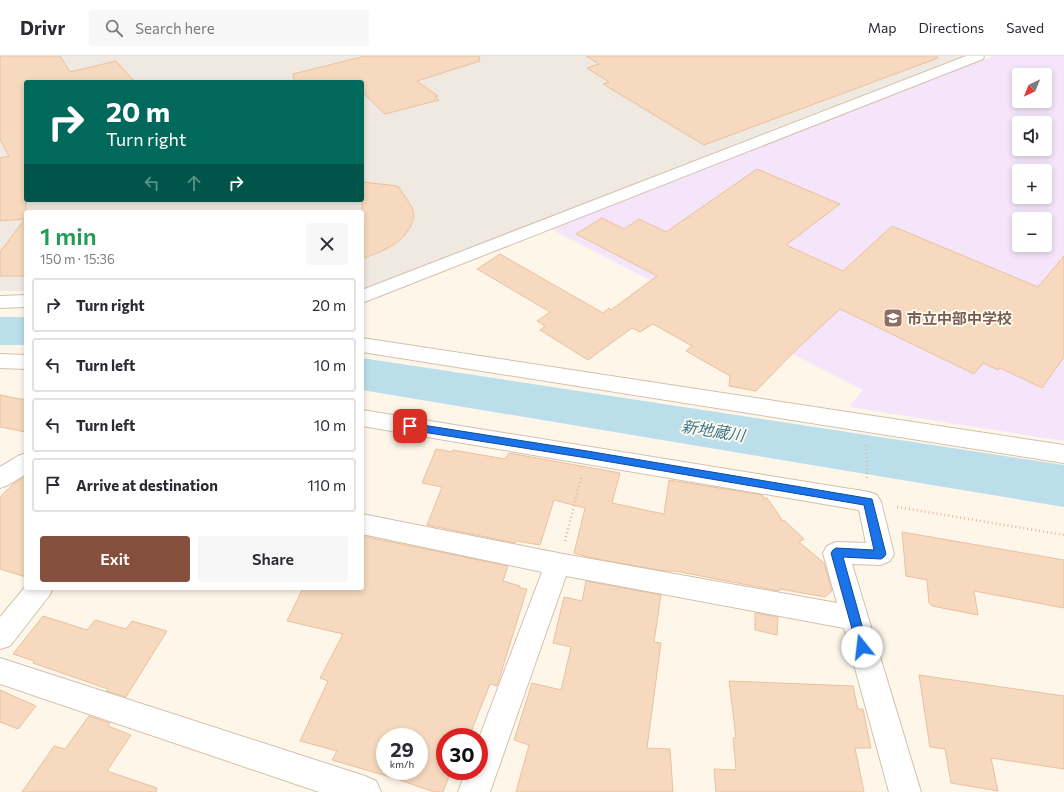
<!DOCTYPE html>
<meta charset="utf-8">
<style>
body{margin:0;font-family:Commissioner,"Noto Sans JP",sans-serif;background:#f7f7f7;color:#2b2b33;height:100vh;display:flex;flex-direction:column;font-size:15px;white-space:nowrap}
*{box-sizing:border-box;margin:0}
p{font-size:13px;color:#7c7c81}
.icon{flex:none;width:22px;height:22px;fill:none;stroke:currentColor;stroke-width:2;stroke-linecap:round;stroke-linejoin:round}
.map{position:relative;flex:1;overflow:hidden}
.details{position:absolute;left:24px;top:154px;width:340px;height:380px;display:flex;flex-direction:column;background:#fff;border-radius:4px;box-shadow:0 2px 6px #0003}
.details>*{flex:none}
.top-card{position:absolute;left:24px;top:24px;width:340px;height:122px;border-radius:4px;box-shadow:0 2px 6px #0003;background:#00695c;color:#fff;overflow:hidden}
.needle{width:26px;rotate:223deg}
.controls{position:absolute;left:1012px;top:12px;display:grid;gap:8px}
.controls a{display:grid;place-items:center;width:40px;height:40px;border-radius:4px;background:#fff;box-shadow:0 2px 6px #0003;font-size:20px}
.speed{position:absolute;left:376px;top:672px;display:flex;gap:8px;font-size:20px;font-weight:700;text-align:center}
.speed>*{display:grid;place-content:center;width:52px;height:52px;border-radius:50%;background:#fff;box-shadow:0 2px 6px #0003;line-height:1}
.speed small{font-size:10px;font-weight:400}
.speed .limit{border:6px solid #d22;background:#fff;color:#111}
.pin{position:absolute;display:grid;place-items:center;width:34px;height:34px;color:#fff;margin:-17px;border-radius:8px;box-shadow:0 2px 6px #0006}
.me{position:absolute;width:44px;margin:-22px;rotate:344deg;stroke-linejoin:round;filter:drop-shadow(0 0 3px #0008)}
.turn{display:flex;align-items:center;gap:14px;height:84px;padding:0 16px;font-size:18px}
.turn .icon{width:52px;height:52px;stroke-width:2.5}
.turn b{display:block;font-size:28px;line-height:34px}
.lanes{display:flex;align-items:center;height:38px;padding:0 16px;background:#0003;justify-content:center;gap:20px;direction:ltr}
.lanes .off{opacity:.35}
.round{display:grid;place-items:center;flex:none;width:42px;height:42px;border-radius:4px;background:#f7f7f7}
.overview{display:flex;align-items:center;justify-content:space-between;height:68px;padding:0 16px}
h1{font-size:24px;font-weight:600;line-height:30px;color:#1e9e55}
.primary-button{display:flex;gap:8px;margin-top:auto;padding:8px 16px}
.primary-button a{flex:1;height:46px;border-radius:4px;background:#844f3c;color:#fff;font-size:16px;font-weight:600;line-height:46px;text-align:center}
.primary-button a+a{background:#f7f7f7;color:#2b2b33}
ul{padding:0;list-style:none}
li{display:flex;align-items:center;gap:12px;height:54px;margin:0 8px 6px;padding:0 8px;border:2px solid #e1e1e2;border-radius:4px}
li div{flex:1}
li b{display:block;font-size:15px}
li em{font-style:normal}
header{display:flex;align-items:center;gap:24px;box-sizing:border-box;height:56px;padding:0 20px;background:#fff;border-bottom:1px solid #e1e1e2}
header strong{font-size:19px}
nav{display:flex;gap:22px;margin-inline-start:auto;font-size:14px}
.search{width:280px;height:36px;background:#f7f7f7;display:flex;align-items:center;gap:10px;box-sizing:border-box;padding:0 14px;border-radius:4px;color:#7c7c81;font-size:15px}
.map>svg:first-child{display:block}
.industrial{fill:#efe9e2;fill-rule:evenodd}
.education{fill:#f5e5fb;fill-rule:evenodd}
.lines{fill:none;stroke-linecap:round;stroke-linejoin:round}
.river{fill:#bbdfea;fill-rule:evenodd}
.building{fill:#f6d9be;stroke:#eac19d;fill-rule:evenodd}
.minor-casing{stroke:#d2c0ad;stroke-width:2}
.path{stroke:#dcbca0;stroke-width:2.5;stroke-dasharray:1 3;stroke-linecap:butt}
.minor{fill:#fff;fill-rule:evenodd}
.route{fill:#1a73e8;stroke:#114b97}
.labels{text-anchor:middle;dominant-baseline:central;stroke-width:3.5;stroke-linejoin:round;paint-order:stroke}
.education-label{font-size:15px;font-weight:bold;fill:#785e54;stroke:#fffbf1;text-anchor:start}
.water-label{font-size:16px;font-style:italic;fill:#3e7789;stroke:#fffbf1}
</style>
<header>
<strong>Drivr</strong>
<div class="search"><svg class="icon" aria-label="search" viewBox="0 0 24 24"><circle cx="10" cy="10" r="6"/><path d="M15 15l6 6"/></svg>Search here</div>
<nav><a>Map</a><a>Directions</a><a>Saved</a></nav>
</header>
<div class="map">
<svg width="1064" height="736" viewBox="0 0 1064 736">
<rect width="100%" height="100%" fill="#fef7e9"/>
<!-- industrial -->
<path class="industrial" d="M 0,0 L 969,0 L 362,235 L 362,156 L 26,156 L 26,235 L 0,235 ZM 26,26 L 362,26 L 362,144 L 26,144 Z"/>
<!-- education -->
<path class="education" d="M 993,0 L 1064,0 L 1064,385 L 849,351 L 863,334 L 551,173 ZM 1019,19 L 1045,19 L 1045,45 L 1019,45 ZM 1019,67 L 1045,67 L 1045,93 L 1019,93 ZM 1019,115 L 1045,115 L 1045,141 L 1019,141 ZM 1019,163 L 1045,163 L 1045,189 L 1019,189 Z"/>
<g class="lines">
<!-- river -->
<g class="river">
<rect x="0" y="261" width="26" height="28"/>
<polygon points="362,302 1064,409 1064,451 362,334"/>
</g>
</g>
<!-- building -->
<g class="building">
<polygon points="0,0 60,0 70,16 116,5 135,26 26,26 26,220 0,220 0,196 25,163 0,165 0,102 9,100 0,83"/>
<polygon points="365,0 479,0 480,5 417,25 438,40 435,41 439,44 385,58 362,36 362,26 294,26 293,18"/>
<polygon points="586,0 937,0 938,2 704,89 603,28 609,26 587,12 599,8"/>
<polygon points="757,113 840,148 786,189 843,215 892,170 1038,231 1064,200 1064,301 1042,332 1000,312 998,314 983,307 974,318 840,253 798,292 756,335 729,330 730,320 686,295 692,290 653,268 640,276 632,272 588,304 540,274 545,270 537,265 550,256 477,213 500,198 603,257 609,252 611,254 657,220 576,178 602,162 624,173 639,163 666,176"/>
<polygon points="362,126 398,130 412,151 414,160 411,170 405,179 395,188 382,195 362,203"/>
<polygon points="0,339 26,344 26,376 0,371"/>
<polygon points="436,393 453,396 453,394 505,403 509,397 620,417 612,447 664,458 669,424 763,439 763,442 767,442 781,462 781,464 785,465 804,483 799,486 824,507 832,535 825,541 780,533 779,535 675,515 664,515 592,502 574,497 585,452 554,444 540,489 516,485 515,487 427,469 442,431 422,427"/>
<polygon points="26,420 26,521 0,513 0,441 14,427"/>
<polygon points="902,476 1064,504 1064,552 974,535 978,559 932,550 929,547 927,524 906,520"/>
<path d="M 362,480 L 508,510 L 503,525 L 520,530 L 520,532 L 527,533 L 497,630 L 490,628 L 469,681 L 445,681 L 445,715 L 451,715 L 443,736 L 434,736 L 397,723 L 332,704 L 337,695 L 300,685 L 328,625 L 320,622 L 343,578 L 287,565 L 303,532 L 362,532 ZM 385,681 L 419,681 L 419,715 L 385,715 Z"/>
<polygon points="586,525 661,539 654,586 661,587 647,692 670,693 673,736 516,736 529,689 514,684 532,627 561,634 571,591 553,587 564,541 582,545"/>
<polygon points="755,557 778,561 777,579 755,574"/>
<polygon points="43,560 87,574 95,564 126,573 132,565 167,575 126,641 106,635 108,633 33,607 34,605 13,598"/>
<polygon points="919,619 1064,640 1064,713 991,702 998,735 951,727 945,693 930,691"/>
<polygon points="729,625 853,630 858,653 863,653 871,692 855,692 864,736 716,736 714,713 736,714 733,682 736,682"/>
<polygon points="0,634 36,650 18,673 0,666"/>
<polygon points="89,660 110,667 108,670 131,679 107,715 157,732 156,736 22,736 54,690 65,693"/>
</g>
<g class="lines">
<defs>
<g id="minor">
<polygon points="966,0 984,0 983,3 362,247 362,234"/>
<polygon points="26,239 26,251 0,252 0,240"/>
<polygon points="362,282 1064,389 1064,407 362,296"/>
<polygon points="0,298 26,299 26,313 0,312"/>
<polygon points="362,354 869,436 877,439 881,446 894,498 890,505 881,509 852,508 921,736 889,736 844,572 566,520 490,736 458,736 466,715 479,715 479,682 542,516 362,478 362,458 558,497 837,547 823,497 827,490 836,486 866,487 859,454 362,370"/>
<polygon points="26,397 26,418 8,429 0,432 0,411 18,400"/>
<polygon points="26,530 26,532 53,532 49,540 10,590 0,593 0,561"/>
<polygon points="0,602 365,720 376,725 381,736 319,736 0,628"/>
</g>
</defs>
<!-- minor casing -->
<use href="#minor" class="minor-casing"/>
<!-- path -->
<g class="path">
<polyline points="866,389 867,422"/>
<polyline points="897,451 1064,479"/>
<polyline points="565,485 581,422"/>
</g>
<!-- minor -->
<use href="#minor" class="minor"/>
</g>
<!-- route -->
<polygon class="route" points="410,367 587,395 872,443 886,498 884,501 881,503 843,501 868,591 866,595 862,596 858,595 857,591 831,497 833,494 836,492 874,494 864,449 587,402 410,374 405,370"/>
<!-- icons -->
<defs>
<symbol id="school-square" viewBox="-11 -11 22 22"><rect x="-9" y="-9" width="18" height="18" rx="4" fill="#8d6e63" stroke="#fffbf1"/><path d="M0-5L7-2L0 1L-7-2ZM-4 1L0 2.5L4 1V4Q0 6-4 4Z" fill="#fff"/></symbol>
</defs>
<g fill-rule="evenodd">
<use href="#school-square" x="882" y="251" width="22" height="22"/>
</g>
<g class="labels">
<!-- education labels -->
<g class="education-label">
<text x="907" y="262">市立中部中学校</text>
</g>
<!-- water labels -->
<g class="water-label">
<text transform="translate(713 374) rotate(9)">新地蔵川</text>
</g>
</g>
</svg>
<div class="controls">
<a><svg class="needle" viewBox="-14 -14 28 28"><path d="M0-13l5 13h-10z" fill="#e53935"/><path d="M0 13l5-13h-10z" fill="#7c7c81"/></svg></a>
<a><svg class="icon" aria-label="sound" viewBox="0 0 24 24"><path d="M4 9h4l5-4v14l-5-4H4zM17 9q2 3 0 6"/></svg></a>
<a>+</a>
<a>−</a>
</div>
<div class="speed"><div>29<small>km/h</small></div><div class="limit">30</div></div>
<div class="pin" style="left:410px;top:370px;background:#d93025"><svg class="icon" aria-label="arrive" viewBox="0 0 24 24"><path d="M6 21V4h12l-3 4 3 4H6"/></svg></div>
<svg class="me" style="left:862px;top:591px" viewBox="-20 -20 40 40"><circle r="19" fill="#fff"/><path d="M0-13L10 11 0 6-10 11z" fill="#1a73e8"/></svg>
<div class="top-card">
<div class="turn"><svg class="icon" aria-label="right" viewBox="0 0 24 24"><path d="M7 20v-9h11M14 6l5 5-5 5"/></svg><div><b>20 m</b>Turn right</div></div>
<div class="lanes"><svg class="icon off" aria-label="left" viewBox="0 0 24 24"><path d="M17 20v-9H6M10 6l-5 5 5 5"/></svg><svg class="icon off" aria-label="ahead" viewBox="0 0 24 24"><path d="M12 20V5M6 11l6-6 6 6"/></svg><svg class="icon" aria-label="right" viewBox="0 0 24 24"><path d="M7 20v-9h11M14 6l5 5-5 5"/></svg></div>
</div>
<section class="details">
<div class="overview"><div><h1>1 min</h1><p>150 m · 15:36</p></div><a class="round"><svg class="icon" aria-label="close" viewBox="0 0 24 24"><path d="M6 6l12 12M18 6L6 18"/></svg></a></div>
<ul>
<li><svg class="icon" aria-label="right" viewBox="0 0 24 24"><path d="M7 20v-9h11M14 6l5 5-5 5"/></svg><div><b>Turn right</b></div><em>20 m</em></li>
<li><svg class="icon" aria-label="left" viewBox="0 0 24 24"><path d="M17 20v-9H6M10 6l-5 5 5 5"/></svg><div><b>Turn left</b></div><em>10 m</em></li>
<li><svg class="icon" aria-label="left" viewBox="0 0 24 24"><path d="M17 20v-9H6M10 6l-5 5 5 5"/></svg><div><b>Turn left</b></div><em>10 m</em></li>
<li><svg class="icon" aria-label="arrive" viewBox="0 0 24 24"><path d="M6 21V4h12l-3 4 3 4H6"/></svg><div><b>Arrive at destination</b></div><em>110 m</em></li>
</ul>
<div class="primary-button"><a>Exit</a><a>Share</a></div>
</section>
</div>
